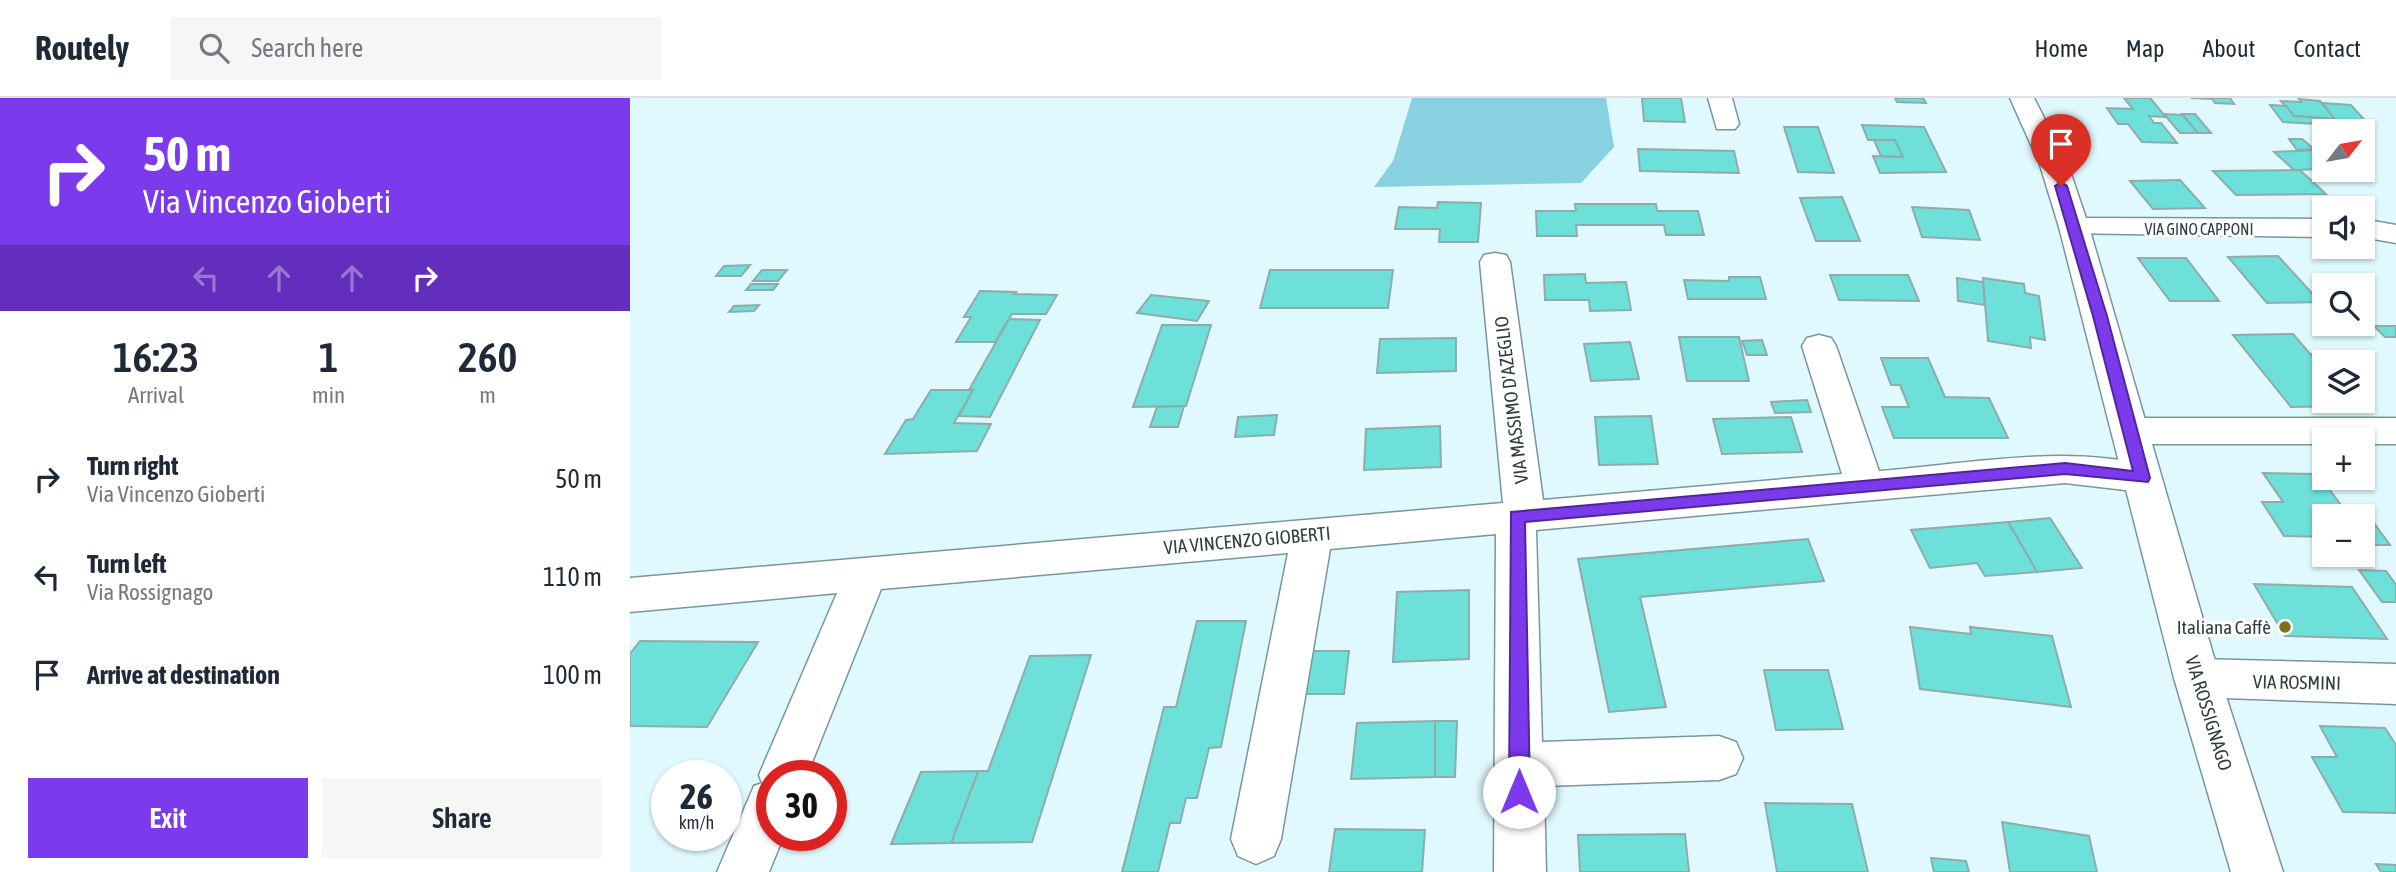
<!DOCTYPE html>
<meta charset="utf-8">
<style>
body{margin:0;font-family:"Asap Condensed",sans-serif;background:#f6f6f7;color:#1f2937;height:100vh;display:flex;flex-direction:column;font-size:26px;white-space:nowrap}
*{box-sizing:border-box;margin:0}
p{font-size:23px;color:#747a83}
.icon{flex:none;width:38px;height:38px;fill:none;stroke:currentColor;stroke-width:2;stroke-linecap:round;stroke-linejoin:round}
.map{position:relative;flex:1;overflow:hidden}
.drawer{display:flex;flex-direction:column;background:#fff;width:630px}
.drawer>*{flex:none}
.hud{background:#7c3aed;color:#fff;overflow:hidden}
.needle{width:46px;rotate:59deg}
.buttons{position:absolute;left:1682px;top:21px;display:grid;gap:14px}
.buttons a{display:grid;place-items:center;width:63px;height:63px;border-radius:0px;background:#fff;box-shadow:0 2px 5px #0004;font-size:35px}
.speed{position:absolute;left:21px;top:662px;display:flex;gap:14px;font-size:35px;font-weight:700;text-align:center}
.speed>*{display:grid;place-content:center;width:91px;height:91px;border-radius:50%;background:#fff;box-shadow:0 2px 5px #0004;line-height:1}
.speed small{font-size:18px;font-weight:400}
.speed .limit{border:10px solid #d22;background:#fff;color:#111}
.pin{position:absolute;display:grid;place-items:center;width:60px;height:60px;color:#fff;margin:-72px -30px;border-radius:50% 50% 50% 0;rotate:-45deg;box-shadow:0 0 7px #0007}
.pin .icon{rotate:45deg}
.me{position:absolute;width:77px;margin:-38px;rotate:0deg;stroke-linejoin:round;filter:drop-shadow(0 0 5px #0008)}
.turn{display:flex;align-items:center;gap:24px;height:147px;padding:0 28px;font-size:32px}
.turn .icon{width:91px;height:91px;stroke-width:2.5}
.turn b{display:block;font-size:49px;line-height:60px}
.lanes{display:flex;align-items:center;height:66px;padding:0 28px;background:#0003;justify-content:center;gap:35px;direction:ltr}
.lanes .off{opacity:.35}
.eta{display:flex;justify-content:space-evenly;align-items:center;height:119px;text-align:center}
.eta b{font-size:42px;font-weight:600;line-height:49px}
.button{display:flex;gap:14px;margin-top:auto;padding:14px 28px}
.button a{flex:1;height:80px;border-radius:0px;background:#7c3aed;color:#fff;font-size:28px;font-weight:600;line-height:80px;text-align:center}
.button a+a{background:#f6f6f7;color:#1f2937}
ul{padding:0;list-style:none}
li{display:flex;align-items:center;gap:21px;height:98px;padding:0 28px}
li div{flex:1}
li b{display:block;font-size:26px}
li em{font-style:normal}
header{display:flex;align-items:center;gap:42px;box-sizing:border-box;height:98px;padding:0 35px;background:#fff;border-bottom:2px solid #e0e1e3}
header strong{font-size:33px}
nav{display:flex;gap:38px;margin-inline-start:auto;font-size:24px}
.search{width:490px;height:63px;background:#f6f6f7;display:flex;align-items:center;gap:18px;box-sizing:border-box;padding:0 24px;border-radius:0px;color:#747a83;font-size:26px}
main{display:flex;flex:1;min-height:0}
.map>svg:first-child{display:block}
.green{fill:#88d1e0}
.building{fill:#6de0da;stroke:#8eacaa;stroke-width:2}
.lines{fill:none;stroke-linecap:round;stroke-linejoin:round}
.minor-casing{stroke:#79969c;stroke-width:3}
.tertiary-casing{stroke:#79969c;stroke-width:3}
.minor{fill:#fff;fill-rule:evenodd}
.tertiary{fill:#fff;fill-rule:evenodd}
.route{fill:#7c3aed;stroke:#51269a;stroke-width:2}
.poi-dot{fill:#76751a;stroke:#fff;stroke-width:2.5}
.labels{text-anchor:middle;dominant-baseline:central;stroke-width:6;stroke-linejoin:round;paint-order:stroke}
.far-street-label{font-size:16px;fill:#313e40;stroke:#fff}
.street-label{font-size:19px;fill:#313e40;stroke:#fff}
.poi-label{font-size:19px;fill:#313e40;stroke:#fff;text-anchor:end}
</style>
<header>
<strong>Routely</strong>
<div class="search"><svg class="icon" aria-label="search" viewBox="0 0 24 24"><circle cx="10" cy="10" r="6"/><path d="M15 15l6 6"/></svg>Search here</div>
<nav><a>Home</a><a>Map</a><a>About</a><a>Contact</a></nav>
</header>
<main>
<section class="drawer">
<div class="hud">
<div class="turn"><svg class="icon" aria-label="right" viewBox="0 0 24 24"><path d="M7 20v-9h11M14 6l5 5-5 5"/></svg><div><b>50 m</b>Via Vincenzo Gioberti</div></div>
<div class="lanes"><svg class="icon off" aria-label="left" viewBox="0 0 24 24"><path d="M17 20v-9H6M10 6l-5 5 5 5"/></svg><svg class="icon off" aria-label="ahead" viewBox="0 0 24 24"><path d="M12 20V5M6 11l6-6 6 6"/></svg><svg class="icon off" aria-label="ahead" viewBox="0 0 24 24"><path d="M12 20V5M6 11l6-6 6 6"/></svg><svg class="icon" aria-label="right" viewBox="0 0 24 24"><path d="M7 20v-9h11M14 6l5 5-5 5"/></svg></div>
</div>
<div class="eta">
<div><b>16:23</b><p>Arrival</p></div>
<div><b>1</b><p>min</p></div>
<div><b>260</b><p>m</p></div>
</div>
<ul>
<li><svg class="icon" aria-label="right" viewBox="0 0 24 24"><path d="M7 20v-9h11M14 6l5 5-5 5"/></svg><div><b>Turn right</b><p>Via Vincenzo Gioberti</p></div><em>50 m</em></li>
<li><svg class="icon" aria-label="left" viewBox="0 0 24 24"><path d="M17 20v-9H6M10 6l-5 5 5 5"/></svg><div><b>Turn left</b><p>Via Rossignago</p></div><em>110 m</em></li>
<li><svg class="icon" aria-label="arrive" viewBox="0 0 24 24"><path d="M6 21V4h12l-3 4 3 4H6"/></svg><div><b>Arrive at destination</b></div><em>100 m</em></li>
</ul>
<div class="button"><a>Exit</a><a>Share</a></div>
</section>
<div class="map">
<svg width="1766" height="774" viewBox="0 0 1766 774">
<rect width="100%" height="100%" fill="#e0f9fe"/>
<!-- green -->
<polygon class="green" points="782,0 976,0 984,49 951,85 744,89 763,63"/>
<!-- building -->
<g class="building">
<polygon points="1012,0 1051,0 1055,24 1014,23"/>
<polygon points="1265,0 1293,0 1296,5 1267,4"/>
<polygon points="1494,0 1520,0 1536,19 1519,18 1524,25 1531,25 1547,45 1512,44 1498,26 1488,26 1477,10 1503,11"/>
<polygon points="1561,0 1600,0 1604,6 1585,5 1582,1"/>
<polygon points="1669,1 1690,3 1705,21 1664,18 1651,3 1671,4"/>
<polygon points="1692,5 1721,7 1741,29 1653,24 1640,7 1656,8 1664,18 1705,21"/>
<polygon points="1534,16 1553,17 1568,35 1550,35"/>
<polygon points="1552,16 1565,16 1581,35 1568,35"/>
<polygon points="1232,27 1294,29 1316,74 1250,75 1243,58 1273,59 1265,42 1238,42"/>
<polygon points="1154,29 1188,29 1204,75 1168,74"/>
<polygon points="1659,41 1672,41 1684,51 1667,52"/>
<polygon points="1244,42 1265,42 1273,59 1251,58"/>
<polygon points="1008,51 1104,53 1109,75 1010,73"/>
<polygon points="1688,52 1694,58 1694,71 1664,72 1644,54"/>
<polygon points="1670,72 1696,96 1606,97 1583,73"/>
<polygon points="1550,82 1575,110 1523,111 1500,83"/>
<polygon points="1212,99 1230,143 1186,143 1170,100"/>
<polygon points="808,104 851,105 848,144 809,144 810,131 765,131 769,109 807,110"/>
<polygon points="945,106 1026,106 1027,113 1068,113 1074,137 1036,137 1034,127 946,127 947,138 907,138 906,113 946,113"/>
<polygon points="1282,109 1339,112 1350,142 1292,139"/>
<polygon points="1648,158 1690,204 1637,205 1598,159"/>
<polygon points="1508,160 1556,160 1589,203 1540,203"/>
<polygon points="120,167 111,178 86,178 94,168"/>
<polygon points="132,172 157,172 148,183 123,183"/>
<polygon points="640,172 763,172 758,210 630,210"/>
<polygon points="955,176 956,185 996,184 1001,212 960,213 959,202 915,202 914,177"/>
<polygon points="1200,177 1278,177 1289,203 1209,202"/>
<polygon points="1099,179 1130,179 1136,201 1058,201 1054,182 1099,183"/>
<polygon points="1327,180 1353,184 1355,207 1328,203"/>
<polygon points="1353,180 1394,186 1395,195 1409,198 1415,242 1400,239 1401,250 1358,243"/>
<polygon points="121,186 148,186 143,192 116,192"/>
<polygon points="350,193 386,194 384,196 427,197 416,216 382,216 365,244 326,244 341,219 334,219"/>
<polygon points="521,197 579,203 567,223 507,215"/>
<polygon points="129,207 124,213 99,214 104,208"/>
<polygon points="379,221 410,222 360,319 329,318 343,292 339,292"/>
<polygon points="532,227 581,227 556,308 503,309"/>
<polygon points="1744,228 1766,228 1766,239 1755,239"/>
<polygon points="1663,236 1694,272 1694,303 1721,303 1725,308 1661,309 1603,237"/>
<polygon points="1049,239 1109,239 1119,283 1057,283"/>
<polygon points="826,240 826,273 747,275 750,241"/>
<polygon points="1132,242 1137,257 1117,257 1112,243"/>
<polygon points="1000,244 1009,281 961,283 954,246"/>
<polygon points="1680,256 1716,256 1724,264 1694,264 1694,272"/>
<polygon points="1251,260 1298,260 1315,299 1359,300 1378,340 1264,340 1252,309 1279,309 1270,287 1261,287"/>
<polygon points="301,292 343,292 324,325 361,326 347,353 255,356 276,322 283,321"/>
<polygon points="1177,302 1181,314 1145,315 1141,304"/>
<polygon points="554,308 548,329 520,329 527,309"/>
<polygon points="647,317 644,337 605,339 608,319"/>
<polygon points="1021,318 1028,366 969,367 965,319"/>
<polygon points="1161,319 1172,354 1092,356 1083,321"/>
<polygon points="810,328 811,369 734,372 736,331"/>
<polygon points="1633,375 1688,376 1719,418 1694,418 1694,439 1654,438 1632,404 1653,404"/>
<polygon points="1715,413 1736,414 1760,447 1739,447 1732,438 1732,418 1718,418"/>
<polygon points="1420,420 1452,470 1407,474 1378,424"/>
<polygon points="1378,424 1407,474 1355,478 1347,465 1300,470 1281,432"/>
<polygon points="1178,441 1194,483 1010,499 1036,609 979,614 948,461"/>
<polygon points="1729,472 1756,473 1766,487 1766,504 1752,504"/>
<polygon points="1624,486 1722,489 1757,541 1655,538"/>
<polygon points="839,492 839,561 763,564 767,494"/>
<polygon points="567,523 616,523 591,649 579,650 567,700 556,700 550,725 540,725 528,774 492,774 534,609 546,609"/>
<polygon points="1280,529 1341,536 1340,529 1422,538 1441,609 1290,591"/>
<polygon points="10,543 128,544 77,629 0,628 0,556"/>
<polygon points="678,553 719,553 714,596 671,596"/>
<polygon points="461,557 402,744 321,745 348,673 358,673 400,558"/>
<polygon points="1134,572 1198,572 1213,631 1146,632"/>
<polygon points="805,623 805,679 721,681 727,625"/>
<polygon points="805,623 827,623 825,679 805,679"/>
<polygon points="1690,628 1755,630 1766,647 1766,715 1713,714 1682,659 1707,659"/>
<polygon points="348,673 321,745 261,746 291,674"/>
<polygon points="1135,705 1222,706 1238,774 1147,774"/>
<polygon points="1372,724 1459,738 1467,774 1380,774"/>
<polygon points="705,731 795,732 792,774 699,774"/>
<polygon points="1055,736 1059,774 950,774 948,737"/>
<polygon points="1301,760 1336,763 1339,774 1304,774"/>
<polygon points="1746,766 1766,767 1766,774 1751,774"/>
</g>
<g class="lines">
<defs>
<g id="minor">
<polygon points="1078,0 1102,0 1109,26 1105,31 1087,31"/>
<polygon points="1444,120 1694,121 1694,139 1434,135 1429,129 1434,123"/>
<polygon points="1732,121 1766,127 1766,145 1732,139"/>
<path d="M 865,155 L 876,157 L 880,164 L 913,402 L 1212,376 L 1172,248 L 1177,240 L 1189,237 L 1201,240 L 1206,248 L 1249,373 C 1336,366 1441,345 1526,370 L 1531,380 L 1526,390 L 1512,394 L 1435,385 L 906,432 L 912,644 L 1089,638 L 1106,644 L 1113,660 L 1106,676 L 1089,682 L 914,688 L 916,774 L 864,774 L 866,436 L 700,451 L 651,741 L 644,758 L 626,766 L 608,758 L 601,741 L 658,455 L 251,491 L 177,677 L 142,677 L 142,737 L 154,737 L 139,774 L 87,774 L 124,688 L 132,685 L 129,677 L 207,495 L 0,514 L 0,480 L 873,405 L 850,164 L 854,157 Z"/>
<polygon points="1500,320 1766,320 1766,346 1732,346 1732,341 1694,341 1694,346 1500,346 1487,342 1482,333 1487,324"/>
<polygon points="1567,561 1766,566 1766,606 1567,599 1551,594 1544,580 1551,566"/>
</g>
<polygon id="tertiary" points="1380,0 1404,0 1438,67 1459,129 1590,580 1653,774 1601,774 1544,580 1429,129 1410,67"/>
</defs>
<!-- minor casing -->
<use href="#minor" class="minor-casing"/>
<!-- tertiary casing -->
<use href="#tertiary" class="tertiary-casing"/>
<!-- minor -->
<use href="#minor" class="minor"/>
<!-- tertiary -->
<use href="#tertiary" class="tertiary"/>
</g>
<!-- route -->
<polygon class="route" points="1431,84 1437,88 1477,218 1520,380 1518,384 1435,376 895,424 900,694 897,701 889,703 882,701 879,694 881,414 1435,365 1503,373 1463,218 1425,88"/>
<!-- markers -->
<circle class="poi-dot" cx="1655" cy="529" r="7"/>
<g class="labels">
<!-- far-street labels -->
<g class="far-street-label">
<text x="1569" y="131">VIA GINO CAPPONI</text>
</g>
<!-- street labels -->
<g class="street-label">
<text transform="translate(881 302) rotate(-97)">VIA MASSIMO D'AZEGLIO</text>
<text transform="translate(617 442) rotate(-5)">VIA VINCENZO GIOBERTI</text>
<text transform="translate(1667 584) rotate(1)">VIA ROSMINI</text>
<text transform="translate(1579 615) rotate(73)">VIA ROSSIGNAGO</text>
</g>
<!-- poi labels -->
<g class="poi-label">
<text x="1641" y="529">Italiana Caffè</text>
</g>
</g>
</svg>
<div class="buttons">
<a><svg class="needle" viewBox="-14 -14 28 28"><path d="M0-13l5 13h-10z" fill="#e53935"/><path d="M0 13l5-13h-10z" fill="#747a83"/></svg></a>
<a><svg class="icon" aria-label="sound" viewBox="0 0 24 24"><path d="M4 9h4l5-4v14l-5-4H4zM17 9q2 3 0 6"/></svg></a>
<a><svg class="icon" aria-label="search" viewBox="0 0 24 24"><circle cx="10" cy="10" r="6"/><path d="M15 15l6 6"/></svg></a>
<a><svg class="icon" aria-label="layers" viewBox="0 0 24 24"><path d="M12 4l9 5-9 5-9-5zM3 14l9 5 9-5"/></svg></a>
<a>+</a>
<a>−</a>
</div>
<div class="speed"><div>26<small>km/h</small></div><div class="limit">30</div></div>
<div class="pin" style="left:1431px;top:88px;background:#d93025"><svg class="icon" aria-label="arrive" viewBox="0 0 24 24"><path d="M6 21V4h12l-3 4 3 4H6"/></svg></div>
<svg class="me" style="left:889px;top:694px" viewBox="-20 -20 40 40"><circle r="19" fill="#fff"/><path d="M0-13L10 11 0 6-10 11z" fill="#7c3aed"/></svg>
</div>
</main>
